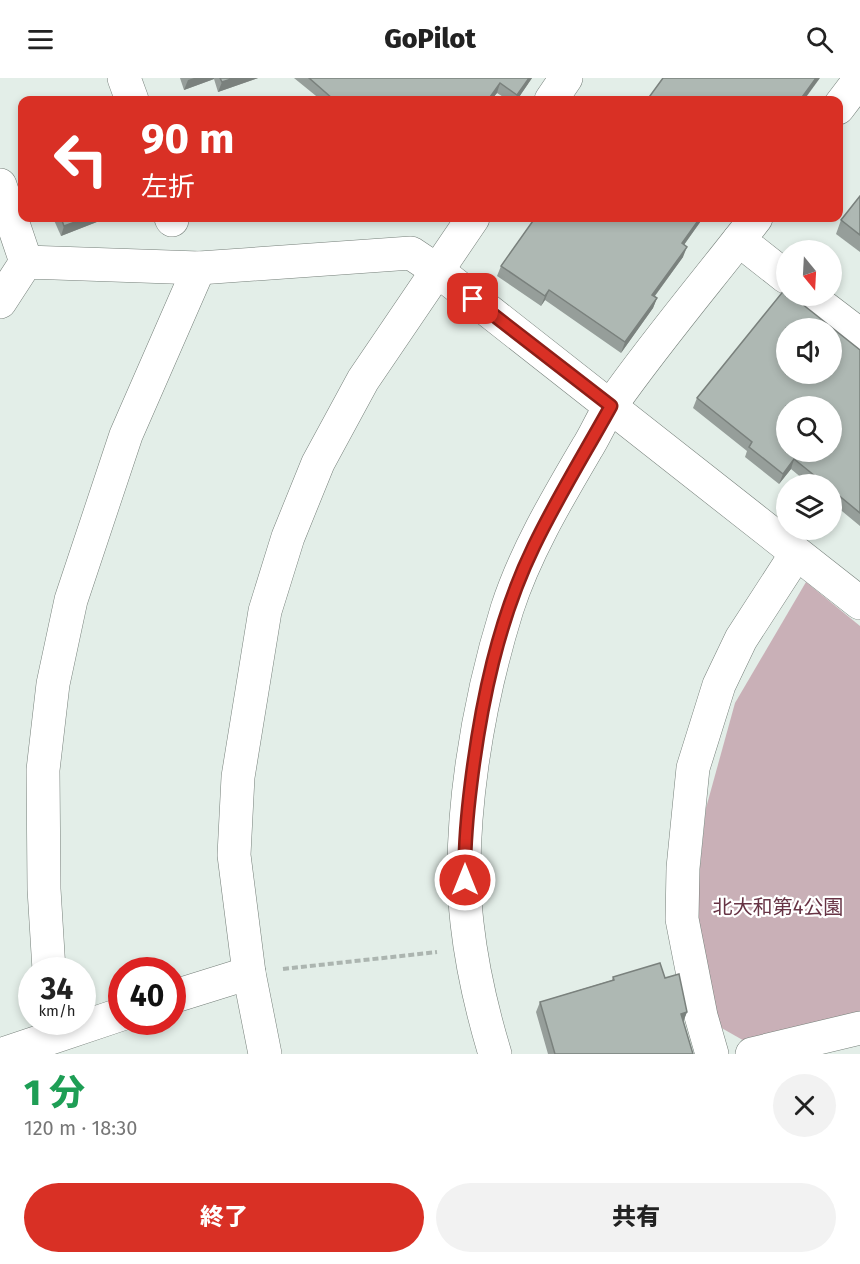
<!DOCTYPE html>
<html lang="ja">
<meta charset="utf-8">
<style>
body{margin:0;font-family:"Fira Sans","Noto Sans JP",sans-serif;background:#f2f2f2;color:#222;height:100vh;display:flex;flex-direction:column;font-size:22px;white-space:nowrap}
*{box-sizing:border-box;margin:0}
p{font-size:20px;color:#767676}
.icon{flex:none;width:33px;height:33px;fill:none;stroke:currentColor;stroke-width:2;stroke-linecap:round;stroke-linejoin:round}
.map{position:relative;height:976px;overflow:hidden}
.details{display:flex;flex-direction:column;background:#fff;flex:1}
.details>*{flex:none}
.banner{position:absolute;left:18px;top:18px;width:825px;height:126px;border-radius:12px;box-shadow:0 3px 9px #0003;background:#d93025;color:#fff;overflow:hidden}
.needle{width:39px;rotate:162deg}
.fabs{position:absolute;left:776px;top:162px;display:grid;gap:12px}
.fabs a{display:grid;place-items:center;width:66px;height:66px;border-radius:50%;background:#fff;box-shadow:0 3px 9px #0003;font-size:30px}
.speed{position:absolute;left:18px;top:879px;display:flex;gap:12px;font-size:30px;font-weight:700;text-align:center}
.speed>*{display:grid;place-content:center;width:78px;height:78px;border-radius:50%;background:#fff;box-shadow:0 3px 9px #0003;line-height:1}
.speed small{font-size:15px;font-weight:400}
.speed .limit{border:9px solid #d22;background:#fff;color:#111}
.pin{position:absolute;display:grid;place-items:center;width:51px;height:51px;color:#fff;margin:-26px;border-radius:12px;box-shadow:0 3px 9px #0006}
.me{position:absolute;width:66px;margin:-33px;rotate:0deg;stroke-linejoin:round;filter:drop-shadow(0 0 4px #0008)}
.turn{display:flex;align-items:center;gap:21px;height:126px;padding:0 24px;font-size:27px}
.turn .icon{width:78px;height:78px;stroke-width:2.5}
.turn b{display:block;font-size:42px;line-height:51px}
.round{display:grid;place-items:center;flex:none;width:63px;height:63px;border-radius:32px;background:#f2f2f2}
.summary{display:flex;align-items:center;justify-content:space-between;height:102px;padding:0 24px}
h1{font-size:36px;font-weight:800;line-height:45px;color:#1e9e55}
.button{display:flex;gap:12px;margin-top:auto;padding:12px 24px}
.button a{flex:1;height:69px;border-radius:36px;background:#d93025;color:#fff;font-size:24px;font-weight:800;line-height:69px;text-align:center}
.button a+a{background:#f2f2f2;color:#222}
header{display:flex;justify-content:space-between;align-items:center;height:78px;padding:0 24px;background:#fff;font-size:27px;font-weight:800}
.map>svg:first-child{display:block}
.green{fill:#c9b0b7}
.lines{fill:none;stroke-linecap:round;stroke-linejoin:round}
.minor-casing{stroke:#757f79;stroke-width:34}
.tertiary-casing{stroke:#757f79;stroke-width:34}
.path{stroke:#acb5b0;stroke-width:4;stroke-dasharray:6 3;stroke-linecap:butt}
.minor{stroke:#fff;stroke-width:33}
.tertiary{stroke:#fff;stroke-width:33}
.wall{fill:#969e9a}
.shaded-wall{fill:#7a817d}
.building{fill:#aeb8b3;stroke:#7a817d;stroke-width:1.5;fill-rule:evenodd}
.route-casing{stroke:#8d1f18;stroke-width:15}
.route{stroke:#d93025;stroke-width:10}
.labels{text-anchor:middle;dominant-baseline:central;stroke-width:4.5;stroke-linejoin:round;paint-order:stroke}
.park-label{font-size:20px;fill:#673344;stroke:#fff}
</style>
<header><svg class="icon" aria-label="menu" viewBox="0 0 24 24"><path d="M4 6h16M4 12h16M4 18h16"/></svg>GoPilot<svg class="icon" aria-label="search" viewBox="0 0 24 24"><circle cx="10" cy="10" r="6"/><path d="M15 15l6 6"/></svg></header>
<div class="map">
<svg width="860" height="976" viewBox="0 0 860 976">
<rect width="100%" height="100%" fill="#e3eee8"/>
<!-- green -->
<polygon class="green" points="806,504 860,548 860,934 748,965 718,948 695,837 706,730 735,625"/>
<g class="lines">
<defs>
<g id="minor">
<polyline points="124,0 132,22"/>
<polyline points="551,22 566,0"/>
<polyline points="0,107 26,184"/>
<polyline points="171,140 172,142"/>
<polyline points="739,162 786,199"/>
<polyline points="809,218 860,257"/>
<polyline points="0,224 26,184 199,190 411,175 438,193 860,525"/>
<polyline points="49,892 44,811 43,692 53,606 71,522 126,357 199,190"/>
<polyline points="172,919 249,895"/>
<polyline points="3,976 122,936"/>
<polyline points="265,976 249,895 234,777 238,699 265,533 288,459 318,385 363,302 473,140"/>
<polyline points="712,976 701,938 682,841 683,790 693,690 719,607 741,561 796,476"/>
<polyline points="752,976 860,950"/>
</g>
<g id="tertiary">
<polyline points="838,30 860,1"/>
<path d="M 495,976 C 482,933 472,890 467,845 C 456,749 478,624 507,531 C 525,475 557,421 587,370 C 596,356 602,340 612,326 C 657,262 708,202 756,140"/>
</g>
</defs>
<!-- minor casing -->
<use href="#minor" class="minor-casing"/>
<!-- tertiary casing -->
<use href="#tertiary" class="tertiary-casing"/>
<!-- path -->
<polyline class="path" points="283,891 437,874"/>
<!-- minor -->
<use href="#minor" class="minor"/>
<!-- tertiary -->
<use href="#tertiary" class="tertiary"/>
</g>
<!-- wall -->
<g class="wall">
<polygon points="180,0 258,0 218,14 214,1 184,12"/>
<polygon points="294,0 532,0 517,22 508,22 497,15 491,22 321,22"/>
<polygon points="860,118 860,174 836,156 841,142"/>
<polygon points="53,140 107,140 61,158"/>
<polygon points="535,140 703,140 684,167 683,179 655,218 657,220 653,230 621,275 545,222 541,228 497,198 501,188"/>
<polygon points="860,272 860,448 831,424 831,406 809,406 791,391 779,406 745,379 747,373 693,330 697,320"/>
<polygon points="613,899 665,900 687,934 683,944 693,976 548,976 536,934 540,924 612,902"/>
</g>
<!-- shaded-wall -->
<g class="shaded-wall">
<polygon points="194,0 214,0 214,1 184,12 188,2"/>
<polygon points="234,0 258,0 218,14 222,4"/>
<polygon points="529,0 532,0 517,22 515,22 517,17"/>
<polygon points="816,0 820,0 804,22 800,22"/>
<polygon points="500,5 497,15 491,22 488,22"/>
<polygon points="86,140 107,140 61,158 64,148"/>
<polygon points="700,140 703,140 678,175 682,165"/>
<polygon points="687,169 683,179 648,227 652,217"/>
<polygon points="549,212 545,222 541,228 545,218"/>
<polygon points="657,220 653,230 621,275 625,264"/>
<polygon points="794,381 791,391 779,406 783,396"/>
<polygon points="687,934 683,944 681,936"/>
</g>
<!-- building -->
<g class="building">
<polygon points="220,0 234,0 222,4"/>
<polygon points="309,0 529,0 517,17 500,5 488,22 332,22 333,21"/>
<polygon points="663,0 816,0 800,22 647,22"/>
<polygon points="860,118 860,157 841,142"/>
<polygon points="61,140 86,140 64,148"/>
<polygon points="535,140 700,140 682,165 687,169 652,217 657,220 625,264 549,212 545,218 501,188"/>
<path d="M 785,211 L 786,212 L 786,218 L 792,218 L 860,272 L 860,435 L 831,411 L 831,406 L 825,406 L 794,381 L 783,396 L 749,369 L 752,364 L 697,320 ZM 786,250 L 831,250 L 831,296 L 786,296 ZM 786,328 L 831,328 L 831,374 L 786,374 Z"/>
<polygon points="660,885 665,900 679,896 687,934 681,936 693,976 555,976 540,924 614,902 613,899"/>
</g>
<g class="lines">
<defs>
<path id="route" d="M 465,802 C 464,770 467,738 471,706 C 481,625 498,542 534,468 C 557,420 585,375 611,328 L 473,221"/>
</defs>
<!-- route casing -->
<use href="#route" class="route-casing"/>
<!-- route -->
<use href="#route" class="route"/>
</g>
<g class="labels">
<!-- park labels -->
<g class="park-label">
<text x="778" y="829">北大和第4公園</text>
</g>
</g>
</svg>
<div class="fabs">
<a><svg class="needle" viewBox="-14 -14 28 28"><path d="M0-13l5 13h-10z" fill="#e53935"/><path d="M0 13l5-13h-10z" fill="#767676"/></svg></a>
<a><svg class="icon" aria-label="sound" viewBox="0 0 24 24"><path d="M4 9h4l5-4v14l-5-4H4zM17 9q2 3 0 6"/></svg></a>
<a><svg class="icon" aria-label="search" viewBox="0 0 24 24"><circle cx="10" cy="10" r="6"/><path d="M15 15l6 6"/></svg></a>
<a><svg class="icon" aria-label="layers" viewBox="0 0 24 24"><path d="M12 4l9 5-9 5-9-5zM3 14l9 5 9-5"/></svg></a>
</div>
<div class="speed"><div>34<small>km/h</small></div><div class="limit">40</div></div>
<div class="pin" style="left:473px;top:221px;background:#d93025"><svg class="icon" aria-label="arrive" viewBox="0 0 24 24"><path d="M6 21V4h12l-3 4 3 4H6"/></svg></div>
<svg class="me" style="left:465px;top:802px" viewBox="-20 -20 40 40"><circle r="17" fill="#d93025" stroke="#fff" stroke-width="3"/><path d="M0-11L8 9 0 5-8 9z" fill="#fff"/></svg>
<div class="banner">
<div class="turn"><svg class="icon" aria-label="left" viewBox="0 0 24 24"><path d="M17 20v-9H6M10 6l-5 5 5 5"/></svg><div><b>90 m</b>左折</div></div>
</div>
</div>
<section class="details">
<div class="summary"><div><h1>1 分</h1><p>120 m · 18:30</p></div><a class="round"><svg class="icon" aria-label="close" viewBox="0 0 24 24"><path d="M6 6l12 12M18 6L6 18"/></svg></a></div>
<div class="button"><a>終了</a><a>共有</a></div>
</section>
